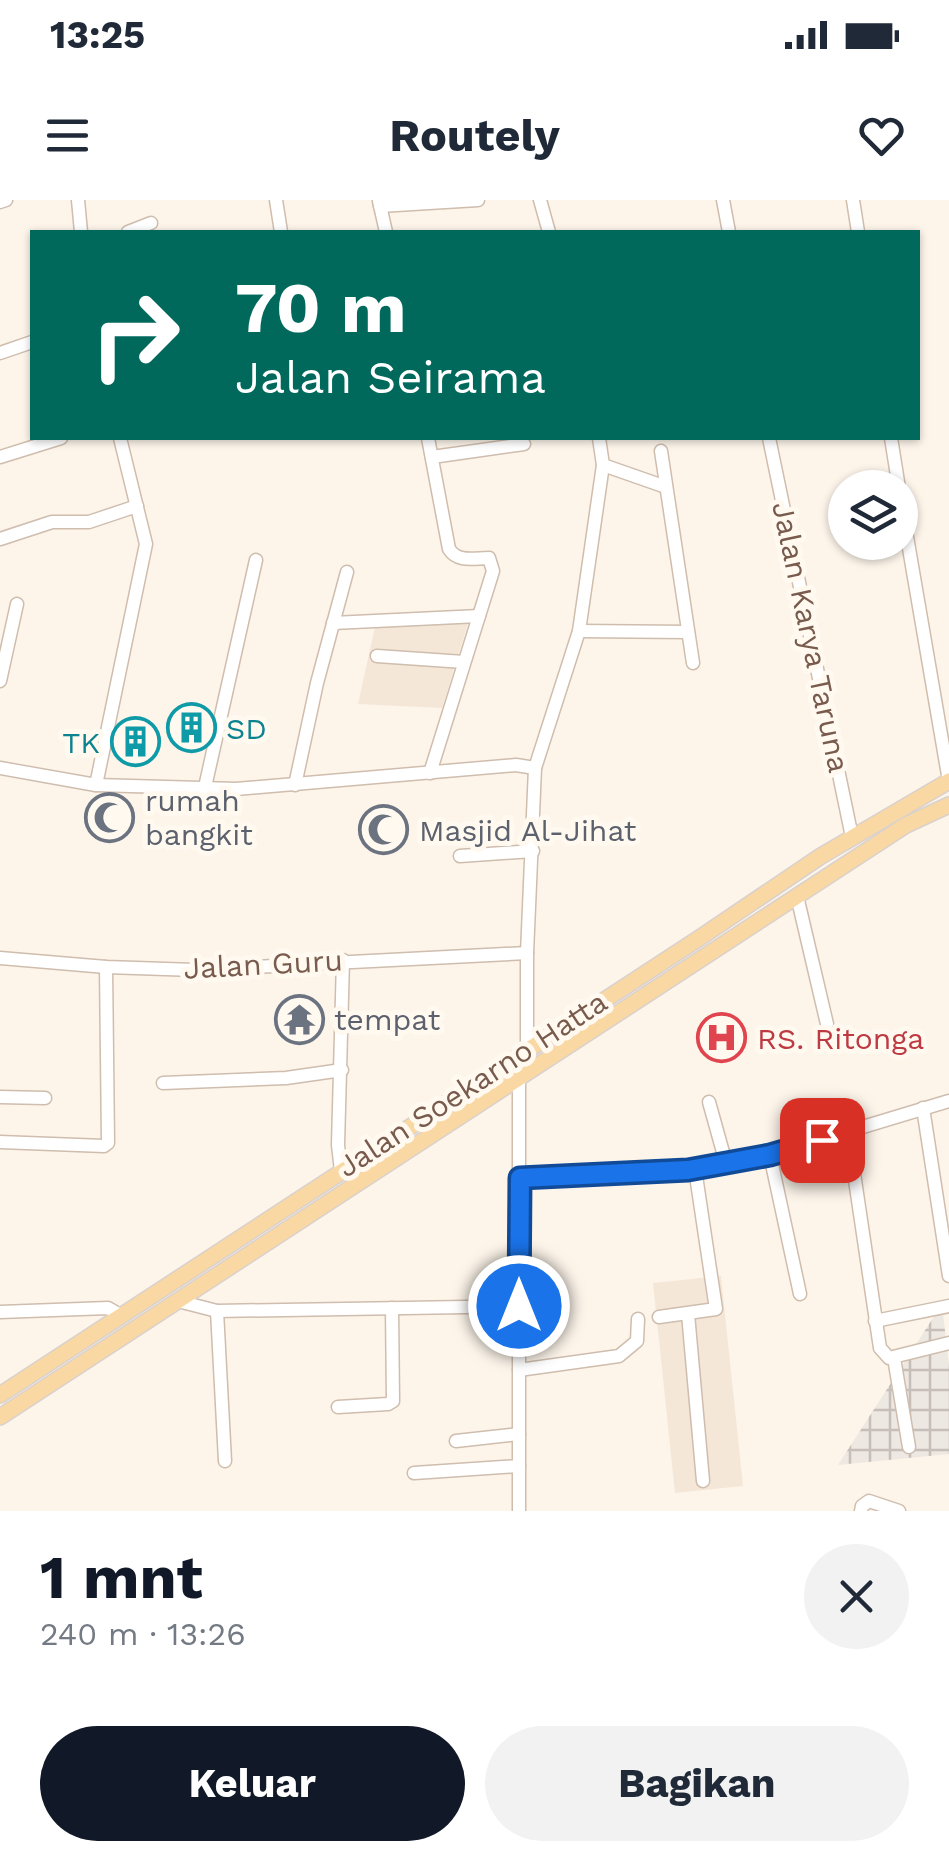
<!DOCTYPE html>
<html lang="id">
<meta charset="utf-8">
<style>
body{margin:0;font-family:"Work Sans",sans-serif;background:#f2f2f3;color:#1f2937;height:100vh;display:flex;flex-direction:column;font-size:38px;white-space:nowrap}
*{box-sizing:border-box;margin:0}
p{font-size:32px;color:#747a83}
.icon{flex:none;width:55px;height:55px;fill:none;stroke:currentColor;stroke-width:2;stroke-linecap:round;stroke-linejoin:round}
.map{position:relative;height:1311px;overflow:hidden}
.panel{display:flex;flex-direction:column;background:#fff;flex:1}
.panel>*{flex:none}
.top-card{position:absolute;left:30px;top:30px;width:890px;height:210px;border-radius:0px;box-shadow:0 2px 8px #0004;background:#00695c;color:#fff;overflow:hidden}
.fabs{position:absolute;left:828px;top:270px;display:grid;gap:20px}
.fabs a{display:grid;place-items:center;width:90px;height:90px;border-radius:50%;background:#fff;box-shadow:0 2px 8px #0004;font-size:50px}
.pin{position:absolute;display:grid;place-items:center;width:85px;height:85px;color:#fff;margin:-42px;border-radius:20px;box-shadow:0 5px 15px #0006}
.me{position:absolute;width:110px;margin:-55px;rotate:0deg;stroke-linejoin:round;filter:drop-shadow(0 0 8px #0008)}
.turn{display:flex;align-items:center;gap:35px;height:210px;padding:0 40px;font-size:45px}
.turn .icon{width:130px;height:130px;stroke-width:2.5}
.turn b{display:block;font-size:70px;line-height:85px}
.round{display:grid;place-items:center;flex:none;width:105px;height:105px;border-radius:52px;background:#f2f2f3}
.headline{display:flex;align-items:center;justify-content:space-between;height:170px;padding:0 40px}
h1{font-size:60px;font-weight:700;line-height:75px;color:#111827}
.button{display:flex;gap:20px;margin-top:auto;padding:20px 40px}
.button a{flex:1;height:115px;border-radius:60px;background:#111827;color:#fff;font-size:40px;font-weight:700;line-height:115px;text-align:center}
.button a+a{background:#f2f2f3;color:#1f2937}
.status{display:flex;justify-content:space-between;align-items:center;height:70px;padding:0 50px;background:#fff;direction:ltr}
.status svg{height:28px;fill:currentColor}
header{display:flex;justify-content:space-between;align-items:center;height:130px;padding:0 40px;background:#fff;font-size:45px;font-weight:700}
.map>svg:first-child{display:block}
.residential{fill:#f4e7d8}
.industrial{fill:url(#industrial-grid)}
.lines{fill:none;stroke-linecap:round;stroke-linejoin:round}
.minor-casing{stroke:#cfbdae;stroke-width:15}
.major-casing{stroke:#d9d1cd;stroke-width:18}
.minor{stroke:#fff;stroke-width:12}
.major{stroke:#fad8a3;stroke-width:15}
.route-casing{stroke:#114b97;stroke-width:25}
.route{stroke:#1a73e8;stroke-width:18}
.labels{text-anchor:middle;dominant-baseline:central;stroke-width:10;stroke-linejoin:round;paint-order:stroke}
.street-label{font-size:30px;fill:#785b4c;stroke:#fff9f0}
.culture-label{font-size:30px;fill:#0d838f;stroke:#fff9f0;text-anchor:start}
.worship-label{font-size:30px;fill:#5b616d;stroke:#fff9f0;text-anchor:start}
.health-label{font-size:30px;fill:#be3a42;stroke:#fff9f0;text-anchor:start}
</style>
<div class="status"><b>13:25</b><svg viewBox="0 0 49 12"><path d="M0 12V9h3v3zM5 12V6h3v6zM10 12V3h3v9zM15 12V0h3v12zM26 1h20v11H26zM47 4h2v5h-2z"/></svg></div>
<header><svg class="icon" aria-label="menu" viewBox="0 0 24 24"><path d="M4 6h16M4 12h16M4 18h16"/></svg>Routely<svg class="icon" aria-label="heart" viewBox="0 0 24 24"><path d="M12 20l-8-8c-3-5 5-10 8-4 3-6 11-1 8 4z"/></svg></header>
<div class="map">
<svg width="949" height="1311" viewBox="0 0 949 1311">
<defs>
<pattern id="industrial-grid" width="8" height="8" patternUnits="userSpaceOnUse" patternTransform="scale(2.5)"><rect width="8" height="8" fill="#eee8e2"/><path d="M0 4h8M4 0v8" fill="none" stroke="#c6bfb9"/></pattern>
</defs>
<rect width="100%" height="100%" fill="#fdf5ea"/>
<!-- residential -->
<g class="residential">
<polygon points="468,423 442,508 358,504 375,427"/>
<polygon points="721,1076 743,1286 675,1293 653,1083"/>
</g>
<!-- industrial -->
<polygon class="industrial" points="942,1104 949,1167 949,1254 838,1265"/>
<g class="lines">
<defs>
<g id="minor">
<polyline points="78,0 81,32"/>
<polyline points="276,0 281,32"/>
<polyline points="540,0 549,32"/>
<polyline points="723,0 729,32"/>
<polyline points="853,0 858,32"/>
<polyline points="379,1 386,32"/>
<polyline points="0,2 6,0"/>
<polyline points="380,6 478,0"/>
<polyline points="128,32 151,23"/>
<polyline points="0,153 32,142"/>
<path d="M 428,238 L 449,349 C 458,363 474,358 489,358 L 493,371 L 430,573"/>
<polyline points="769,238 852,637"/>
<polyline points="891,238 899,288"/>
<polyline points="661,251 693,463"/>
<polyline points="0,257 61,238"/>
<polyline points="432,257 524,244"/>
<polyline points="603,265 666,287"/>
<polyline points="900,296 949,581"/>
<polyline points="0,339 52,322 89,322 137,306"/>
<polyline points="333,423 479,416"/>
<polyline points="579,431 688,432"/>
<polyline points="377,456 464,462"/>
<polyline points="0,481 17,404"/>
<polyline points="0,568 96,585 236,589 516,565 535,568"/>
<polyline points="96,585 146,344 120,238"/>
<polyline points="295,585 317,483 347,372"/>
<polyline points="205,587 256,360"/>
<polyline points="460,656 533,651"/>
<polyline points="797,696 827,824"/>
<polyline points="0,758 106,767 195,770 527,753"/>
<polyline points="527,848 527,753 535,568 579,431 603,265 599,238"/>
<polyline points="163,883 286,878 342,870"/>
<polyline points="0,897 45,898"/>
<polyline points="709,902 726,963"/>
<polyline points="923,908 949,1076"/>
<polyline points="848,933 880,1148 889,1158 949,1143"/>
<polyline points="0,942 104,946 108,943 106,767"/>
<polyline points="770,955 800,1094"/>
<polyline points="341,971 338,945 343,760"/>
<polyline points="519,977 688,970 770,955 949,901"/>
<polyline points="178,1101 217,1111 519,1106"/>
<polyline points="217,1111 225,1261"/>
<polyline points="0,1112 108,1108 120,1115"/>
<polyline points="688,1114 703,1281"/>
<polyline points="659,1117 716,1109 695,969"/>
<polyline points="875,1121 949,1106"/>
<polyline points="894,1158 909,1247"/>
<polyline points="519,1170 619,1156 637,1141 638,1119"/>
<polyline points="338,1207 388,1204 393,1201 392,1108"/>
<polyline points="456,1241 519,1234"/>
<polyline points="414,1273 519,1266"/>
<polyline points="519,1311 519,878"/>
<polyline points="861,1311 862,1306 869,1301 899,1311"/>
</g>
<g id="major">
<polyline points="0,1195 698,739 821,656 949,581"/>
<polyline points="0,1217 906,625 949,605"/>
</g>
</defs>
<!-- minor casing -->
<use href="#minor" class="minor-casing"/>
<!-- major casing -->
<use href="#major" class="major-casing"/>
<!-- minor -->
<use href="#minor" class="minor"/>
<!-- major -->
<use href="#major" class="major"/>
</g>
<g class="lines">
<defs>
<polyline id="route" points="519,1106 520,978 688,970 770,955 822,940"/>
</defs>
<!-- route casing -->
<use href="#route" class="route-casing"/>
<!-- route -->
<use href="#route" class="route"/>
</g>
<!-- icons -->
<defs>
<symbol id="building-ring" viewBox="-11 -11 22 22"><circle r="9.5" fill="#fff9f0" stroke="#0f9aa8" stroke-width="1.5"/><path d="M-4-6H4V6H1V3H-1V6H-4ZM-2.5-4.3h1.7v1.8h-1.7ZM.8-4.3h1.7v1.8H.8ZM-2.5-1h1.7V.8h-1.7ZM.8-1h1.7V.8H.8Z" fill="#0f9aa8"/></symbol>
<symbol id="mosque-ring" viewBox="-11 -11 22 22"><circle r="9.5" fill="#fff9f0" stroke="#6b7280" stroke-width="1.5"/><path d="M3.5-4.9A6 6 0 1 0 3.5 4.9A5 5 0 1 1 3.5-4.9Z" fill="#6b7280"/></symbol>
<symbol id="temple-ring" viewBox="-11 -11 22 22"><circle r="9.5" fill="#fff9f0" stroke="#6b7280" stroke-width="1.5"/><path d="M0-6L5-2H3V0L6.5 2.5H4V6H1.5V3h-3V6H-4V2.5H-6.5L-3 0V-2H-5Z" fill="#6b7280"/></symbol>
<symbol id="hospital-ring" viewBox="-11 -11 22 22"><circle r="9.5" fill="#fff9f0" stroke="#e0444e" stroke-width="1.5"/><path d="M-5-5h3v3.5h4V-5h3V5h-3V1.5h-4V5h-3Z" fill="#e0444e"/></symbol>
</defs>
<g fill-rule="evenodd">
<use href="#building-ring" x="164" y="500" width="55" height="55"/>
<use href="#building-ring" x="108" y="514" width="55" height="55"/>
<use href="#mosque-ring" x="82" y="590" width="55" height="55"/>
<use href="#mosque-ring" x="356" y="602" width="55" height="55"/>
<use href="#temple-ring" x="272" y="792" width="55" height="55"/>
<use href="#hospital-ring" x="694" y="810" width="55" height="55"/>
</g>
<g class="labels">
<!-- street labels -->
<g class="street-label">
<text transform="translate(811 437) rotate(78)">Jalan Karya Taruna</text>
<text transform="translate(263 764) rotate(-3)">Jalan Guru</text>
<text transform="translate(472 884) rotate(-33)">Jalan Soekarno Hatta</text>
</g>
<!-- culture labels -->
<g class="culture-label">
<text x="226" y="528">SD</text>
<text x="100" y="542" text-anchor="end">TK</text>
</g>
<!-- worship labels -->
<g class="worship-label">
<text x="145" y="600">rumah<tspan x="145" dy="34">bangkit</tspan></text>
<text x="419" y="630">Masjid Al-Jihat</text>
<text x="334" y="819">tempat</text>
</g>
<!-- health labels -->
<g class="health-label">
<text x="757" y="838">RS. Ritonga</text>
</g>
</g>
</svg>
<div class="fabs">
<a><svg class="icon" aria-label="layers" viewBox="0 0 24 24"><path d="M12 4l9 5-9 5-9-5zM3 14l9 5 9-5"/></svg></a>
</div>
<div class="pin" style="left:822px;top:940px;background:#d93025"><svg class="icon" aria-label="arrive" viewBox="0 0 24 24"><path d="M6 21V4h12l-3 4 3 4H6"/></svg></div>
<svg class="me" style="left:519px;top:1106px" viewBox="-20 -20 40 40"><circle r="17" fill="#1a73e8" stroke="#fff" stroke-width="3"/><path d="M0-11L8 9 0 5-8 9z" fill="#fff"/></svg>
<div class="top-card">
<div class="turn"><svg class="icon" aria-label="right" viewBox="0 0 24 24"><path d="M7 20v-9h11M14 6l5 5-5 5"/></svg><div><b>70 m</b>Jalan Seirama</div></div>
</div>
</div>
<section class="panel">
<div class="headline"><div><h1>1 mnt</h1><p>240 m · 13:26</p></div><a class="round"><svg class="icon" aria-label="close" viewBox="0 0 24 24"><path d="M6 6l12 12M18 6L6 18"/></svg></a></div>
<div class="button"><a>Keluar</a><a>Bagikan</a></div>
</section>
